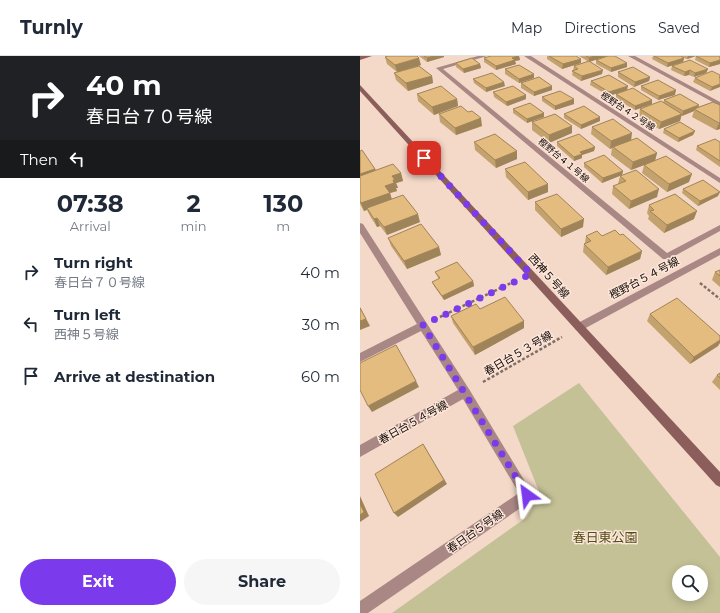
<!DOCTYPE html>
<meta charset="utf-8">
<style>
body{margin:0;font-family:Montserrat,"Noto Sans JP",sans-serif;background:#f6f6f7;color:#1f2937;height:100vh;display:flex;flex-direction:column;font-size:15px;white-space:nowrap}
*{box-sizing:border-box;margin:0}
p{font-size:13px;color:#747a83}
.icon{flex:none;width:22px;height:22px;fill:none;stroke:currentColor;stroke-width:2;stroke-linecap:round;stroke-linejoin:round}
.map{position:relative;flex:1;overflow:hidden}
.details{display:flex;flex-direction:column;background:#fff;width:360px}
.details>*{flex:none}
.hud{background:#202124;color:#fff;overflow:hidden}
.buttons{position:absolute;left:312px;top:509px;display:grid;gap:8px}
.buttons a{display:grid;place-items:center;width:36px;height:36px;border-radius:50%;background:#fff;box-shadow:0 2px 10px #0003;font-size:20px}
.pin{position:absolute;display:grid;place-items:center;width:34px;height:34px;color:#fff;margin:-17px;border-radius:8px;box-shadow:0 2px 6px #0006}
.me{position:absolute;width:44px;margin:-22px;rotate:329deg;stroke-linejoin:round;filter:drop-shadow(0 0 3px #0008)}
.turn{display:flex;align-items:center;gap:14px;height:84px;padding:0 20px;font-size:18px}
.turn .icon{width:52px;height:52px;stroke-width:2.5}
.turn b{display:block;font-size:28px;line-height:34px}
.then{display:flex;align-items:center;height:38px;padding:0 20px;background:#0003;gap:8px;font-size:15px}
.eta{display:flex;justify-content:space-evenly;align-items:center;height:68px;text-align:center}
.eta b{font-size:24px;font-weight:700;line-height:28px}
.button{display:flex;gap:8px;margin-top:auto;padding:8px 20px}
.button a{flex:1;height:46px;border-radius:24px;background:#7c3aed;color:#fff;font-size:16px;font-weight:700;line-height:46px;text-align:center}
.button a+a{background:#f6f6f7;color:#1f2937}
ul{padding:0;list-style:none}
li{display:flex;align-items:center;gap:12px;height:52px;padding:0 20px}
li div{flex:1}
li b{display:block;font-size:15px}
li em{font-style:normal}
header{display:flex;align-items:center;gap:24px;box-sizing:border-box;height:56px;padding:0 20px;background:#fff;border-bottom:1px solid #e0e1e3}
header strong{font-size:19px}
nav{display:flex;gap:22px;margin-inline-start:auto;font-size:14px}
main{display:flex;flex:1;min-height:0}
.map>svg:first-child{display:block}
.green{fill:#c4c196;fill-rule:evenodd}
.lines{fill:none;stroke-linecap:round;stroke-linejoin:round}
.path{stroke:#806e64;stroke-width:2.5;stroke-dasharray:3 2;stroke-linecap:butt}
.street{fill:#a98785;fill-rule:evenodd}
.secondary{fill:#8c5e5b;fill-rule:evenodd}
.wall{fill:#c4a26d}
.shaded-wall{fill:#a08459}
.building{fill:#e4bc7f;stroke:#a08459}
.route{stroke:#7c3aed;stroke-width:7;stroke-dasharray:0 12.6}
.labels{text-anchor:middle;dominant-baseline:central;stroke-width:3;stroke-linejoin:round;paint-order:stroke}
.far-street-label{font-size:9px;fill:#140b07;stroke:#fde6da}
.street-label{font-size:11px;fill:#140b07;stroke:#fde6da}
.near-park-label{font-size:13px;fill:#514d17;stroke:#fde6da}
</style>
<header>
<strong>Turnly</strong>
<nav><a>Map</a><a>Directions</a><a>Saved</a></nav>
</header>
<main>
<section class="details">
<div class="hud">
<div class="turn"><svg class="icon" aria-label="right" viewBox="0 0 24 24"><path d="M7 20v-9h11M14 6l5 5-5 5"/></svg><div><b>40 m</b>春日台７０号線</div></div>
<div class="then">Then<svg class="icon" aria-label="left" viewBox="0 0 24 24"><path d="M17 20v-9H6M10 6l-5 5 5 5"/></svg></div>
</div>
<div class="eta">
<div><b>07:38</b><p>Arrival</p></div>
<div><b>2</b><p>min</p></div>
<div><b>130</b><p>m</p></div>
</div>
<ul>
<li><svg class="icon" aria-label="right" viewBox="0 0 24 24"><path d="M7 20v-9h11M14 6l5 5-5 5"/></svg><div><b>Turn right</b><p>春日台７０号線</p></div><em>40 m</em></li>
<li><svg class="icon" aria-label="left" viewBox="0 0 24 24"><path d="M17 20v-9H6M10 6l-5 5 5 5"/></svg><div><b>Turn left</b><p>西神５号線</p></div><em>30 m</em></li>
<li><svg class="icon" aria-label="arrive" viewBox="0 0 24 24"><path d="M6 21V4h12l-3 4 3 4H6"/></svg><div><b>Arrive at destination</b></div><em>60 m</em></li>
</ul>
<div class="button"><a>Exit</a><a>Share</a></div>
</section>
<div class="map">
<svg width="360" height="557" viewBox="0 0 360 557">
<rect width="100%" height="100%" fill="#f4d8c8"/>
<!-- green -->
<path class="green" d="M 219,327 L 360,501 L 360,557 L 32,557 L 167,461 L 180,438 L 153,370 ZM 319,516 L 341,516 L 341,538 L 319,538 Z"/>
<g class="lines">
<!-- path -->
<g class="path">
<polyline points="340,227 360,243"/>
<polyline points="80,261 153,226"/>
<polyline points="123,326 202,281"/>
</g>
<!-- street -->
<g class="street">
<polygon points="118,0 127,0 83,13 307,197 360,169 360,175 309,203 303,203 76,12"/>
<polygon points="164,0 171,0 360,122 360,127"/>
<polygon points="268,0 275,0 360,46 360,50"/>
<polygon points="0,167 3,168 109,333 173,439 172,444 8,557 0,557 0,545 159,437 103,343 0,401 0,389 98,334 61,275 0,306 0,297 57,268 0,177"/>
<polygon points="360,192 360,199 222,274 216,274 214,271 216,268"/>
</g>
<!-- secondary -->
<g class="secondary">
<polygon points="0,0 12,0 0,4"/>
<polygon points="0,29 360,416 360,431 356,429 0,35"/>
</g>
</g>
<!-- wall -->
<g class="wall">
<polygon points="59,0 84,0 84,1 67,6"/>
<polygon points="131,0 159,0 160,4 155,5 156,8 136,14 124,6 124,2"/>
<polygon points="187,0 216,0 221,7 202,13 187,3"/>
<polygon points="219,0 247,0 229,6 242,18 221,25 212,19 214,10 229,6"/>
<polygon points="293,0 336,0 327,3 324,2 323,6 307,11 292,3"/>
<polygon points="336,0 360,0 360,8 349,11 335,4"/>
<polygon points="25,1 61,9 37,16 27,8"/>
<polygon points="236,4 267,7 267,11 251,16 236,8"/>
<polygon points="96,7 120,8 121,12 104,17 96,11"/>
<polygon points="312,10 348,13 346,17 334,21 329,19 324,20 311,14"/>
<polygon points="145,13 174,22 159,27 145,18"/>
<polygon points="258,16 290,21 289,25 274,31 258,21"/>
<polygon points="34,17 72,20 73,27 48,35 36,24"/>
<polygon points="360,19 350,35 333,26 335,22"/>
<polygon points="113,23 145,30 126,36 114,27"/>
<polygon points="231,25 267,34 249,40 230,29"/>
<polygon points="161,27 192,30 192,34 174,40 161,32"/>
<polygon points="281,30 315,39 298,44 281,34"/>
<polygon points="133,36 166,39 166,43 147,50 134,41"/>
<polygon points="57,38 97,43 98,50 74,59 58,45"/>
<polygon points="256,38 292,44 292,48 275,54 256,43"/>
<polygon points="182,41 214,48 195,54 182,45"/>
<polygon points="304,44 338,51 353,46 360,73 356,74 332,61 334,55 322,60 321,59 320,65 299,73 279,60 280,53 303,47"/>
<polygon points="153,53 184,57 184,61 167,67 153,57"/>
<polygon points="79,58 122,70 96,79 80,66"/>
<polygon points="204,58 240,61 240,65 221,73 204,62"/>
<polygon points="172,66 212,70 212,77 189,87 172,74"/>
<polygon points="232,71 271,84 297,97 295,104 329,126 307,136 282,117 284,109 271,114 251,99 252,92 250,93 231,78"/>
<polygon points="304,73 335,75 333,79 318,86 303,77"/>
<polygon points="114,86 157,95 157,103 136,112 115,94"/>
<polygon points="197,86 235,91 234,95 222,99 222,102 214,105 197,90"/>
<polygon points="360,86 360,111 336,94 337,90"/>
<polygon points="0,95 15,113 16,114 41,117 43,125 36,127 38,132 36,132 37,135 30,137 32,143 60,166 27,179 20,170 17,171 10,160 7,154 4,155 0,148"/>
<polygon points="224,107 263,115 262,119 242,127 224,111"/>
<polygon points="145,113 188,136 168,144 146,121"/>
<polygon points="260,120 297,141 269,153 252,138 253,130 258,128"/>
<polygon points="323,133 358,140 338,150 322,137"/>
<polygon points="175,146 223,171 201,181 175,154"/>
<polygon points="289,149 334,163 304,177 288,163 289,160 287,157"/>
<polygon points="260,179 282,195 280,203 246,219 223,196 224,188 225,187 226,180"/>
<polygon points="28,182 79,191 81,199 47,213 31,190"/>
<polygon points="360,214 360,231 352,224 355,216"/>
<polygon points="75,216 113,225 114,230 84,244 74,230 72,226 79,223 77,220"/>
<polygon points="120,253 164,265 164,272 115,299 93,267 91,260"/>
<polygon points="290,258 358,290 330,308 287,265"/>
<polygon points="360,317 360,334 352,326 357,319"/>
</g>
<!-- shaded-wall -->
<g class="shaded-wall">
<polygon points="74,0 84,0 84,1 67,6 67,2"/>
<polygon points="158,0 159,0 160,4 155,5 156,8 136,14 136,10 152,2"/>
<polygon points="234,0 247,0 229,6 229,2"/>
<polygon points="328,0 336,0 327,3"/>
<polygon points="59,2 61,9 37,16 35,9"/>
<polygon points="324,2 323,6 307,11 308,7"/>
<polygon points="221,3 221,7 202,13 203,8"/>
<polygon points="360,4 360,8 349,11 350,7"/>
<polygon points="267,7 267,11 251,16 251,12"/>
<polygon points="120,8 121,12 104,17 103,13"/>
<polygon points="348,13 346,17 334,21 335,17"/>
<polygon points="243,14 242,18 221,25 222,20"/>
<polygon points="330,14 329,19 324,20 325,16"/>
<polygon points="174,18 174,22 159,27 159,23"/>
<polygon points="72,20 73,27 48,35 46,27"/>
<polygon points="290,21 289,25 274,31 275,26"/>
<polygon points="144,26 145,30 126,36 126,32"/>
<polygon points="360,28 360,31 350,35 352,31"/>
<polygon points="192,30 192,34 174,40 174,36"/>
<polygon points="268,30 267,34 249,40 249,36"/>
<polygon points="316,34 315,39 298,44 299,40"/>
<polygon points="166,39 166,43 147,50 146,46"/>
<polygon points="97,43 98,50 74,59 72,51"/>
<polygon points="214,43 214,48 195,54 195,50"/>
<polygon points="292,44 292,48 275,54 275,50"/>
<polygon points="339,49 338,53 334,53 334,55 322,60 323,55"/>
<polygon points="184,57 184,61 167,67 167,63"/>
<polygon points="322,58 320,65 299,73 301,66"/>
<polygon points="240,61 240,65 221,73 221,69"/>
<polygon points="121,62 122,70 96,79 95,72"/>
<polygon points="360,66 360,73 356,74 359,67"/>
<polygon points="212,70 212,77 189,87 189,79"/>
<polygon points="335,75 333,79 318,86 319,82"/>
<polygon points="272,77 271,85 253,91 252,92 250,93 251,85"/>
<polygon points="235,91 234,95 222,99 222,102 214,105 214,101 220,96"/>
<polygon points="157,95 157,103 136,112 135,104"/>
<polygon points="297,97 295,105 271,114 273,106"/>
<polygon points="15,113 17,117 0,123 0,118"/>
<polygon points="263,115 262,119 242,127 243,122"/>
<polygon points="41,117 43,125 36,127 38,132 36,132 37,135 30,137 32,145 7,152 7,154 4,155 1,147 25,130 32,120"/>
<polygon points="332,118 329,126 307,136 309,128"/>
<polygon points="188,128 188,136 168,144 168,136"/>
<polygon points="299,133 297,141 269,153 271,145"/>
<polygon points="360,136 358,140 338,150 340,145"/>
<polygon points="337,155 334,163 304,177 307,169"/>
<polygon points="58,158 60,166 27,179 24,171"/>
<polygon points="17,162 20,170 17,171 14,163"/>
<polygon points="224,163 223,171 201,181 201,173"/>
<polygon points="79,191 81,199 47,213 44,205"/>
<polygon points="282,195 280,203 246,219 248,211"/>
<polygon points="113,225 114,230 84,244 82,240"/>
<polygon points="0,251 10,270 0,274"/>
<polygon points="164,265 164,272 115,299 113,291"/>
<polygon points="360,284 360,287 358,290 330,308 334,301"/>
<polygon points="56,325 59,331 12,356 8,350"/>
<polygon points="63,388 87,428 38,461 34,457"/>
<polygon points="0,440 9,460 0,466"/>
</g>
<!-- building -->
<g class="building">
<polygon points="28,0 57,0 59,2 35,9 25,1"/>
<polygon points="64,0 74,0 67,2"/>
<polygon points="131,0 158,0 152,2 155,4 136,10 124,2"/>
<polygon points="189,0 216,0 221,3 203,8"/>
<polygon points="226,0 234,0 229,2"/>
<polygon points="248,0 255,0 267,7 251,12 236,4"/>
<polygon points="294,0 321,0 324,2 308,7"/>
<polygon points="336,0 360,0 360,4 350,7"/>
<polygon points="112,2 120,8 103,13 96,7"/>
<polygon points="330,4 348,13 335,17 330,14 325,16 312,10"/>
<polygon points="229,5 243,14 222,20 212,15 218,13 214,10"/>
<polygon points="159,9 174,18 159,23 145,13"/>
<polygon points="59,10 72,20 46,27 34,17"/>
<polygon points="273,11 290,21 275,26 258,16"/>
<polygon points="352,15 360,19 360,21 359,21 360,22 360,28 352,31 335,22"/>
<polygon points="132,17 144,26 126,32 113,23"/>
<polygon points="249,19 268,30 249,36 231,25"/>
<polygon points="179,21 192,30 174,36 161,27"/>
<polygon points="298,24 316,34 299,40 281,30"/>
<polygon points="81,30 97,43 72,51 57,38"/>
<polygon points="153,30 166,39 146,46 133,36"/>
<polygon points="273,32 292,44 275,50 256,38"/>
<polygon points="200,35 214,43 195,50 182,41"/>
<polygon points="320,38 339,49 323,55 304,44"/>
<polygon points="301,45 322,58 301,66 280,53"/>
<polygon points="353,46 360,49 360,66 359,67 334,53"/>
<polygon points="170,47 184,57 167,63 153,53"/>
<polygon points="101,50 108,56 112,55 121,62 95,72 79,58"/>
<polygon points="224,50 240,61 221,69 204,58"/>
<polygon points="195,58 212,70 189,79 172,66"/>
<polygon points="253,63 272,77 251,85 232,71"/>
<polygon points="320,66 335,75 319,82 304,73"/>
<polygon points="135,78 157,95 135,104 114,86"/>
<polygon points="219,78 235,91 220,96 222,98 214,101 197,86"/>
<polygon points="277,82 297,97 273,106 253,91"/>
<polygon points="355,83 360,86 360,105 337,90"/>
<polygon points="2,94 15,113 0,118 0,95"/>
<polygon points="244,99 263,115 243,122 224,107"/>
<polygon points="306,100 332,118 309,128 284,109"/>
<polygon points="165,106 188,128 168,136 145,113"/>
<polygon points="33,108 41,117 32,120 35,124 33,124 34,127 25,130 30,137 1,147 0,145 0,120"/>
<polygon points="276,114 299,133 271,145 253,130 266,125 260,120"/>
<polygon points="343,124 360,136 340,145 323,133"/>
<polygon points="197,138 224,163 201,173 175,146"/>
<polygon points="315,138 337,155 307,169 290,155 294,154 289,149"/>
<polygon points="43,139 58,158 24,171 17,162 14,163 7,152"/>
<polygon points="61,168 79,191 44,205 28,182"/>
<polygon points="255,174 260,179 263,178 282,195 248,211 224,188 231,185 226,180 237,175 242,180"/>
<polygon points="97,206 113,225 82,240 72,226 80,222 75,216"/>
<polygon points="360,214 360,220 355,216"/>
<polygon points="145,241 164,265 113,291 91,260 116,248 120,253"/>
<polygon points="317,242 360,280 360,284 334,301 290,258"/>
<polygon points="0,252 6,263 0,265"/>
<polygon points="36,289 56,325 8,350 0,334 0,307"/>
<polygon points="360,317 360,322 357,319"/>
<polygon points="63,388 84,424 34,457 15,418"/>
<polygon points="0,448 4,456 0,459"/>
</g>
<g class="lines">
<!-- route -->
<polyline class="route" points="64,102 171,218 63,269 167,439"/>
</g>
<g class="labels">
<!-- far-street labels -->
<g class="far-street-label">
<text transform="translate(268 55) rotate(33)">樫野台４２号線</text>
<text transform="translate(204 104) rotate(40)">樫野台４１号線</text>
</g>
<!-- street labels -->
<g class="street-label">
<text transform="translate(189 220) rotate(48)">西神５号線</text>
<text transform="translate(284 222) rotate(-28)">樫野台５４号線</text>
<text transform="translate(158 297) rotate(-30)">春日台５３号線</text>
<text transform="translate(53 366) rotate(-29)">春日台５４号線</text>
<text transform="translate(115 475) rotate(-35)">春日台５号線</text>
</g>
<!-- near-park labels -->
<g class="near-park-label">
<text x="245" y="481">春日東公園</text>
</g>
</g>
</svg>
<div class="buttons">
<a><svg class="icon" aria-label="search" viewBox="0 0 24 24"><circle cx="10" cy="10" r="6"/><path d="M15 15l6 6"/></svg></a>
</div>
<div class="pin" style="left:64px;top:102px;background:#d93025"><svg class="icon" aria-label="arrive" viewBox="0 0 24 24"><path d="M6 21V4h12l-3 4 3 4H6"/></svg></div>
<svg class="me" style="left:167px;top:439px" viewBox="-20 -20 40 40"><path d="M0-17L14 15 0 8-14 15z" fill="#7c3aed" stroke="#fff" stroke-width="4"/></svg>
</div>
</main>
